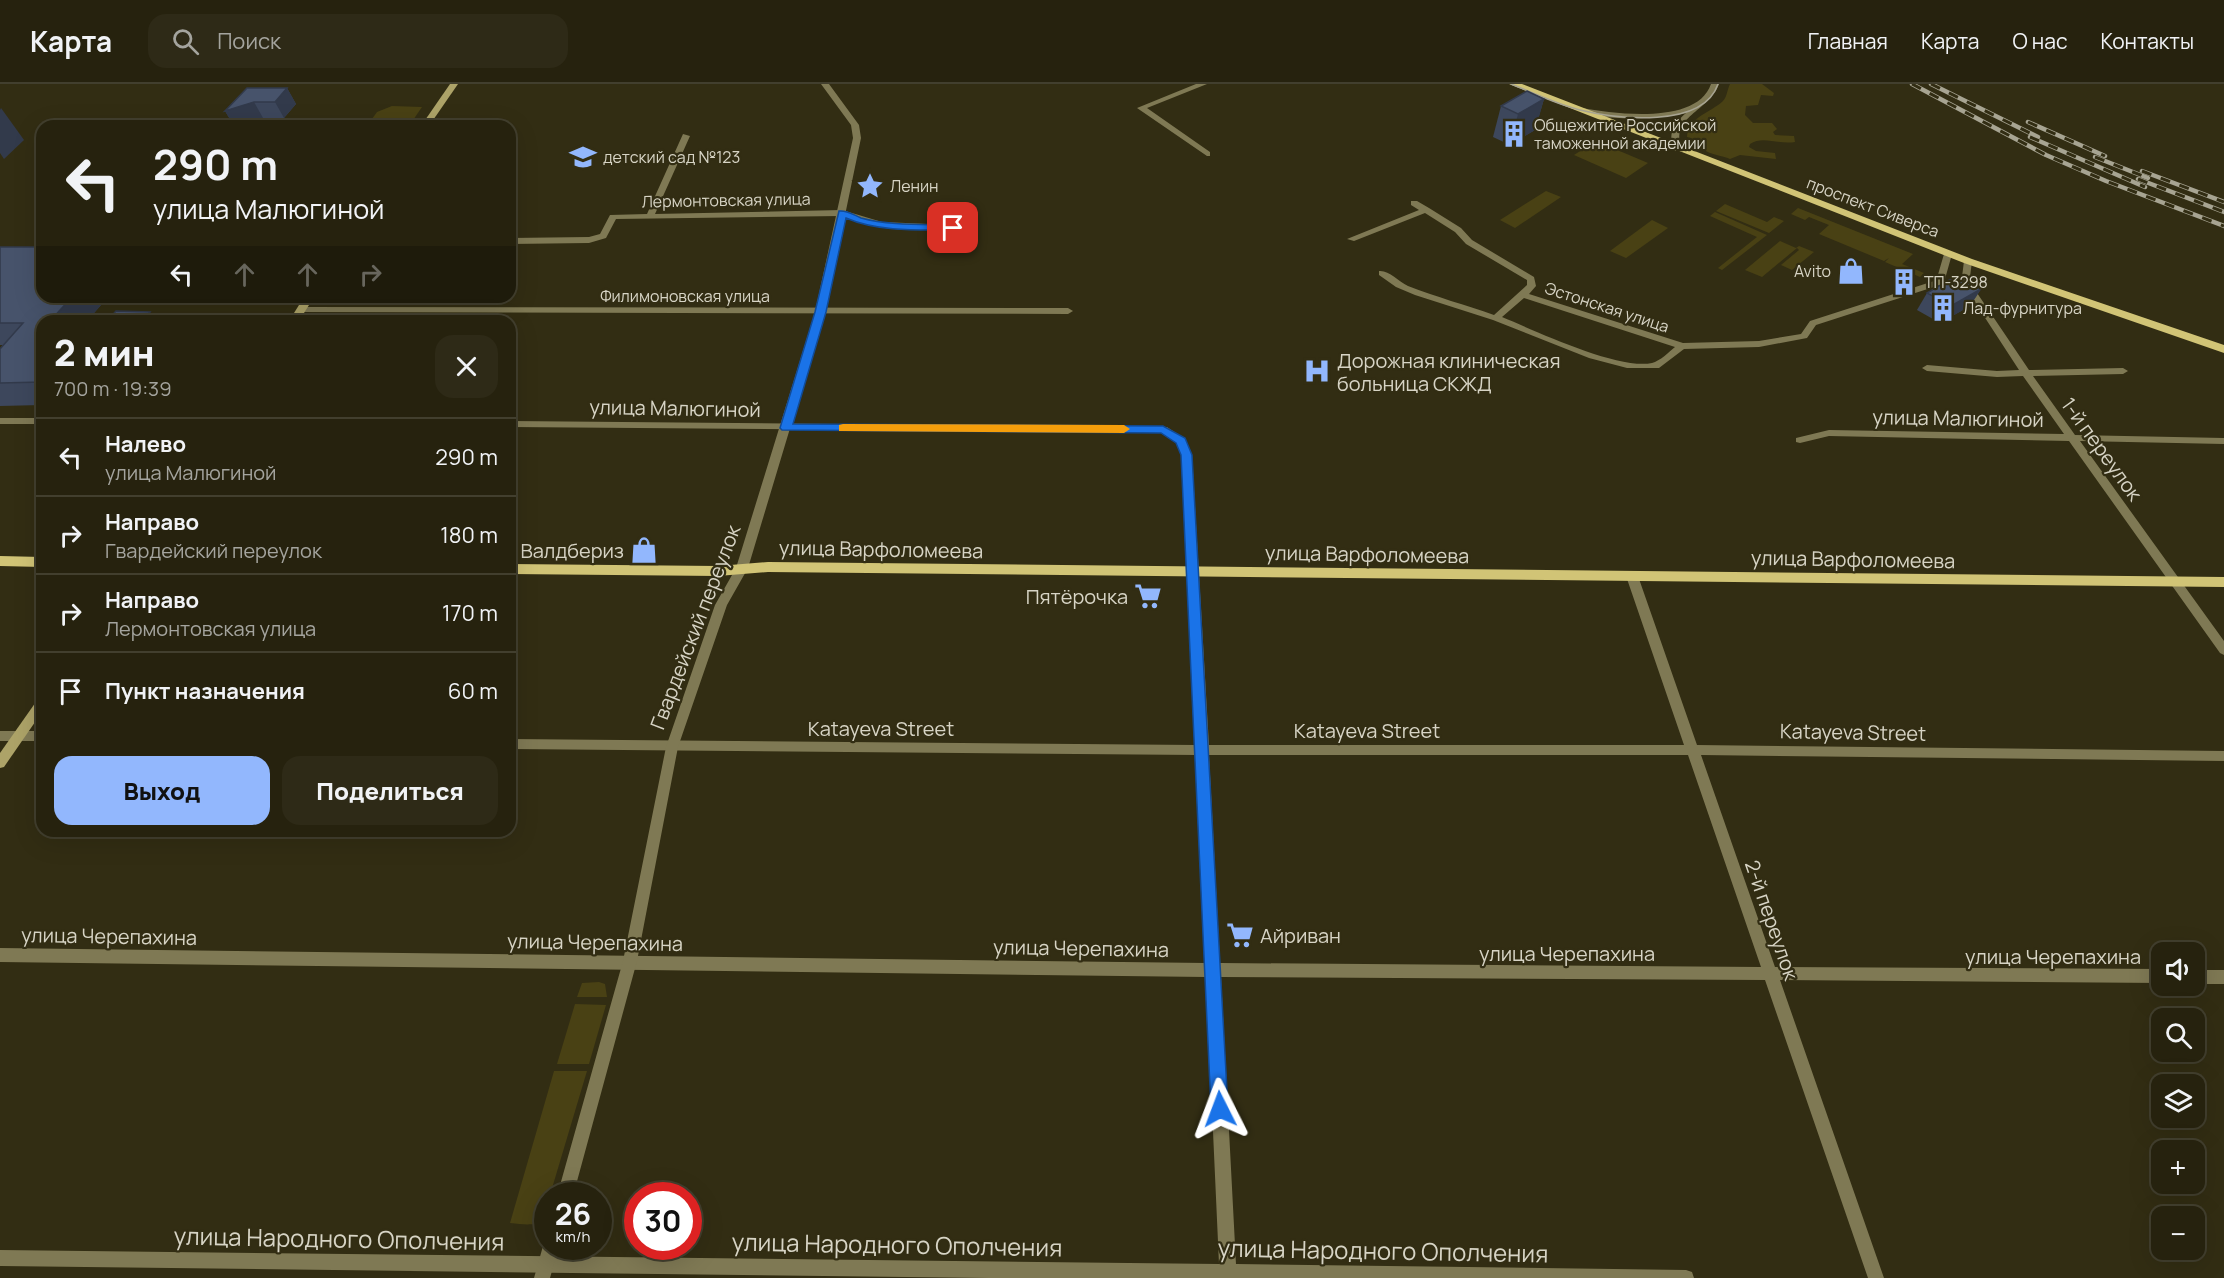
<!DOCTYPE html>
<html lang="ru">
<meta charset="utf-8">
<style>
body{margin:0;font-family:Manrope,sans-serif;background:#2e2a17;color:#f1f3f6;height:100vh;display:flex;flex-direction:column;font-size:22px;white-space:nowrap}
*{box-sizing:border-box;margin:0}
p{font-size:20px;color:#a4a49e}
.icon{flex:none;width:33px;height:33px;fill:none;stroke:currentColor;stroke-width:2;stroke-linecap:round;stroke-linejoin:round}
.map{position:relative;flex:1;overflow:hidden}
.side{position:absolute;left:36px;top:231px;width:480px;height:522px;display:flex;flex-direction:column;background:#26220e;border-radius:18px;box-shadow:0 6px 24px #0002,0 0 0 2px #423f2e}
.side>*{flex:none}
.banner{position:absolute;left:36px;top:36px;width:480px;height:183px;border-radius:18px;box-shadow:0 6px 24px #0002,0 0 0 2px #423f2e;background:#26220e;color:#f1f3f6;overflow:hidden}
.fabs{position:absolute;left:2151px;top:858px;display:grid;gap:12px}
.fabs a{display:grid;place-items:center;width:54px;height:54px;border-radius:12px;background:#26220e;box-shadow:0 6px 24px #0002,0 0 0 2px #423f2e;font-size:30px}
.speed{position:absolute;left:534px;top:1098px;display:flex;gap:12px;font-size:30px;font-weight:700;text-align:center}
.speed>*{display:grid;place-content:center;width:78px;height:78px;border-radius:50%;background:#26220e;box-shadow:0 6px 24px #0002,0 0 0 2px #423f2e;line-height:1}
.speed small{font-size:15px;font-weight:400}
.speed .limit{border:9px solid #d22;background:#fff;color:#111}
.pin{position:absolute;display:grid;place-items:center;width:51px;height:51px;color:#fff;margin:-26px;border-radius:12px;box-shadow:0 3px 9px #0006}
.me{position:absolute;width:66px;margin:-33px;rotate:357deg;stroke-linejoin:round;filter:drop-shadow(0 0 4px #0008)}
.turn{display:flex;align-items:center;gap:21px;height:126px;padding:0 18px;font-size:27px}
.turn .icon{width:78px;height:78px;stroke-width:2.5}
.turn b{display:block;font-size:42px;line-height:51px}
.lanes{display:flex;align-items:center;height:57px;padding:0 18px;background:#0003;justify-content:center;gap:30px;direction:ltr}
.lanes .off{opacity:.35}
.round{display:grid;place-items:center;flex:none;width:63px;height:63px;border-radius:18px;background:#2e2a17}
.head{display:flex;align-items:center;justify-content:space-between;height:102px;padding:0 18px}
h1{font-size:36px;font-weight:800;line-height:45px}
.action{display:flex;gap:12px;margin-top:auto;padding:12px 18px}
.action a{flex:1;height:69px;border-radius:18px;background:#92b7fd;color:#111;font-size:24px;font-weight:800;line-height:69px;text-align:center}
.action a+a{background:#2e2a17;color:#f1f3f6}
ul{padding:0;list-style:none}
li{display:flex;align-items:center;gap:18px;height:78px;padding:0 18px;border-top:2px solid #423f2e}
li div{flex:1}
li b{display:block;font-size:22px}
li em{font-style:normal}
header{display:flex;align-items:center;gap:36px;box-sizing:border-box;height:84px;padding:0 30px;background:#26220e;border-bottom:2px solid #423f2e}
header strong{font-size:28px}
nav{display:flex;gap:33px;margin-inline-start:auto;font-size:21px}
.search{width:420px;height:54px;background:#2e2a17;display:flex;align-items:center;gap:15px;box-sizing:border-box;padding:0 21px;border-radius:18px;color:#a4a49e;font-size:22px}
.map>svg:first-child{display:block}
.green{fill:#494114}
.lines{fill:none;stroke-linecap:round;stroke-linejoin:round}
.minor{fill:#7f7954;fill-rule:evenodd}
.tertiary{fill:#7f7954;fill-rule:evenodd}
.secondary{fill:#ada368;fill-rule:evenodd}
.primary{fill:#d1c476;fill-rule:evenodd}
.tram{stroke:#a7a492;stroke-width:1.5}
.rail-casing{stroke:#a7a492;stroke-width:4.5}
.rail{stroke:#322d13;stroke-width:3;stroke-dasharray:10;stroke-linecap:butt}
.wall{fill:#3d475c}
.shaded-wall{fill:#323a4b}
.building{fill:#47536b;stroke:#323a4b;stroke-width:1.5}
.route{fill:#1a73e8;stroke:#114b97;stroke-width:1.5}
.slow{fill:#f59e0b}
.labels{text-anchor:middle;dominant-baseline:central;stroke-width:4.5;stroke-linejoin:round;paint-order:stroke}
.far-poi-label{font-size:16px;fill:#d7d4c5;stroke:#322d13;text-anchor:start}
.far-street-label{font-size:16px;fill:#d7d4c5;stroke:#322d13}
.poi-label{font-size:20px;fill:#d7d4c5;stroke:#322d13;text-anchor:start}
.street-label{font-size:20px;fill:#d7d4c5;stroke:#322d13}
.near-street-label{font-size:24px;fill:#d7d4c5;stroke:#322d13}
</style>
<header>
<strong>Карта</strong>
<div class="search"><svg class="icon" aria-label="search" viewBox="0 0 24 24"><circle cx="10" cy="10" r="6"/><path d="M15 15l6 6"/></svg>Поиск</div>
<nav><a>Главная</a><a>Карта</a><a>О нас</a><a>Контакты</a></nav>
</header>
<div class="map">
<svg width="2224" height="1194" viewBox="0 0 2224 1194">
<rect width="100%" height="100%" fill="#322d13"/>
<!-- green -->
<g class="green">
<path d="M 1730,0 L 1762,0 L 1774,9 L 1773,12 L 1761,11 L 1758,21 L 1746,22 L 1745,31 L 1753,39 L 1772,39 L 1777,45 L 1773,48 L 1775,51 L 1794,52 L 1795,58 C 1778,61 1763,51 1750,60 L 1749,63 L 1756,67 L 1775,69 L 1776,75 L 1740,71 L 1730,75 C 1718,70 1700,70 1697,56 L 1687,53 C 1688,33 1710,29 1723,17 C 1727,13 1727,6 1730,0 Z"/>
<polygon points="392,22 422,23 409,42 367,42 377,28"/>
<polygon points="1596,57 1648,79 1626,94 1574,71"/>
<polygon points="1546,107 1561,113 1515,144 1500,136"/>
<polygon points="1725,120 1767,138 1774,133 1784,137 1769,149 1716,127"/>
<polygon points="1798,124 1913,170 1902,180 1924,189 1920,193 1885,178 1889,174 1884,177 1819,150 1829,141 1809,133 1805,136 1791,130"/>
<polygon points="1715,128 1767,151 1722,186 1718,184 1757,153 1710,132"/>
<polygon points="1652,136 1668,144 1626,174 1610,167"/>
<polygon points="1780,157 1796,164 1799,162 1814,168 1792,186 1781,181 1799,166 1797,164 1762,193 1745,186"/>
<polygon points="599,898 605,900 607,913 577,913 582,899"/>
<polygon points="575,920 606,921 589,980 557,980"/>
<path d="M 554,987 L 587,987 L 550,1111 L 548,1112 C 548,1143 536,1142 510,1139 Z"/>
</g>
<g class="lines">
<!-- minor -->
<g class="minor">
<polygon points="1196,0 1207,0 1147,24 1210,68 1210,72 1207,72 1137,24"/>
<path d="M 683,50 L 690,52 L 655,130 L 842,126 L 882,138 L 953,141 L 957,144 L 953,147 C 915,146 877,145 841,132 L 616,135 L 606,154 L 589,159 L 510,160 L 510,154 L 589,153 L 600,150 L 610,131 L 647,130 Z"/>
<path d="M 1411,117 L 1417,117 L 1429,124 L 1461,144 L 1472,156 L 1534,193 L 1536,202 L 1529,210 L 1683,259 L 1759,257 L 1801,250 L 1810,237 L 1934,197 L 1937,194 L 1944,170 L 1948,167 L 1952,170 L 1945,195 L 1940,201 L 1816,241 L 1807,254 L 1759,263 L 1684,265 L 1659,284 L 1627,284 L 1589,274 L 1493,236 L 1415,211 L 1396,203 L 1379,191 L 1379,187 C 1389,186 1398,197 1408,202 C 1436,213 1466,221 1494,231 L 1527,201 L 1527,196 L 1466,160 L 1455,148 L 1425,129 L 1354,157 L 1347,155 L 1419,126 L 1411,121 ZM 1524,214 L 1675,263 C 1669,268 1660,277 1652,279 C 1618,286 1536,247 1502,233 Z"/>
<polygon points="1968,174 1972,177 1970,193 1973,203 2029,286 2123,284 2128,287 2123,290 2033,292 2075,351 2224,354 2224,360 2080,357 2224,557 2224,571 2220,569 2069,357 1829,352 1800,359 1796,358 1796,354 1829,346 2064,350 2023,292 1997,293 1927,287 1922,284 1927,281 1997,287 2019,286 1965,203 1962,193 1964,177"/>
<polygon points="301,223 1068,224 1073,227 1068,230 298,228 298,224"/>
<path d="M 510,337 L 1167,343 L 1185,355 L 1192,371 L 1209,661 L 1684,661 L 1626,492 L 1632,488 L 1638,492 L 1697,661 L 2224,667 L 2224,677 L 1701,671 L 1775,883 L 2162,885 L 2162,899 L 1780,896 L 1884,1194 L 1868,1194 L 1765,896 L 1221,893 L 1236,1180 L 1686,1186 L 1692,1188 L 1694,1194 L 988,1194 L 0,1182 L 0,1166 L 1219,1180 L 1206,893 L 0,878 L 0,864 L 1206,879 L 1197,671 L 510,665 L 510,655 L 1196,661 L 1182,371 L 1177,359 L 1161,348 L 510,343 ZM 1209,671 L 1688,671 L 1761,883 L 1220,879 Z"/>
<rect x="0" y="647" width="42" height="10"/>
<rect x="2194" y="886" width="30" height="14"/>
</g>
<!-- tertiary -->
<g class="tertiary">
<polygon points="821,0 829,0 859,41 861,54 825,228 748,484 727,521 678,663 637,877 573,1112 557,1112 623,877 666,663 715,521 736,484 815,228 853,54 851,41"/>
<path d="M 1711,0 L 1719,0 C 1709,28 1669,32 1682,65 L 1678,67 L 1675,67 C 1667,51 1673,40 1686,29 C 1663,35 1599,38 1578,26 L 1582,24 C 1616,30 1697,41 1711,0 Z"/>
<rect x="0" y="334" width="42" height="6"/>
<polygon points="548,1155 548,1162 559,1162 550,1194 534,1194 543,1162"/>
</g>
<!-- secondary -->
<g class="secondary">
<polygon points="450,0 458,0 429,42 421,42"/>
<polygon points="304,213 314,213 299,237 289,237"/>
<polygon points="42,613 42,628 4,683 0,684 0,669 38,615"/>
</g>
<!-- primary -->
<g class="primary">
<polygon points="1509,0 1522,0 1972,175 2224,261 2224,269 1964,179"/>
<polygon points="0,472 42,473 42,483 0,482"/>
<polygon points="768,478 2224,493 2224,503 768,488 718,492 510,490 510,480 718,482"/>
</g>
<!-- tram -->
<path class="tram" d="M 1511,0 C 1534,9 1556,20 1580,26 C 1617,35 1703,45 1718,0"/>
<defs>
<g id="rail">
<polyline points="1912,0 2046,71 2106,97 2224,142"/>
<polyline points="1931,0 2038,53"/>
<polyline points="2028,38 2105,72"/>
<polyline points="2030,53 2145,103"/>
<polyline points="2095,73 2148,94"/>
<polyline points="2142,87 2224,118"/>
<polyline points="2138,95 2224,128"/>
</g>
</defs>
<!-- rail casing -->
<use href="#rail" class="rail-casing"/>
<!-- rail -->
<use href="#rail" class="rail"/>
</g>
<!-- wall -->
<g class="wall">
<polygon points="287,4 296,20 284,34 263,34 239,42 234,42 225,27"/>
<polygon points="1544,15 1535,46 1510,61 1493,53 1501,22"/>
<polygon points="0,163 108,213 87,237 42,237 42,321 0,322 0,265 3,261 0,261"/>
<polygon points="1981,205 1970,222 1940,239 1917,226 1927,209"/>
</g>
<!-- shaded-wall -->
<g class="shaded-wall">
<polygon points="287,4 296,20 284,34 275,18"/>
<polygon points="1544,15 1535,46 1510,61 1518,30"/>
<polygon points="254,18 263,34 239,42 234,42 225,27"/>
<polygon points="1,24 24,56 4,75 0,69 0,26"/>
<polygon points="1981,205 1970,222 1940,239 1951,222"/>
<polygon points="72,213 108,213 87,237 50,237"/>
<polygon points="150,228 156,237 142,237"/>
</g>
<!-- building -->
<g class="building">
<polygon points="247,4 287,4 275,18 254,18 225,27"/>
<polygon points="1527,7 1544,15 1518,30 1501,22"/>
<polygon points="0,163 42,163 42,213 72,213 50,237 42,237 42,298 0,299 0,265 23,239 0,239"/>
<polygon points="1954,193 1981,205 1951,222 1927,209"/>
<polygon points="116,227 150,228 142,237 107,237"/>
</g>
<!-- route -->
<path class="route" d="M 839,127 C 848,126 853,131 861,134 C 890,142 924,140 953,141 L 958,144 L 953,146 C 919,146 878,148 846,134 L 826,228 L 793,340 L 1163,342 L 1185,354 L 1192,371 L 1228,1025 L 1226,1031 L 1220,1034 L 1213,1031 L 1211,1025 L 1181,371 L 1176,359 L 1161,349 L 782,346 L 780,344 L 815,228 Z"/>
<!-- slow -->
<polygon class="slow" points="843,340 1124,341 1130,345 1124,349 839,347 839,341"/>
<!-- icons -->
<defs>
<symbol id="building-bare" viewBox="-9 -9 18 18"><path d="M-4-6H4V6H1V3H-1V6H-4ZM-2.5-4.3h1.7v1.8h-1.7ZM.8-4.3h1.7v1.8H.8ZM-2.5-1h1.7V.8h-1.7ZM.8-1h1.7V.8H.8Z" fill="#92b7fd" stroke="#322d13" stroke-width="2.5" paint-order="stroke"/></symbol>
<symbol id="school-bare" viewBox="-9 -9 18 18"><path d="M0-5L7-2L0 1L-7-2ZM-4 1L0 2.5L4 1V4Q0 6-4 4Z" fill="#92b7fd" stroke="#322d13" stroke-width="2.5" paint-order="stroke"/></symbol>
<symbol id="sight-bare" viewBox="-9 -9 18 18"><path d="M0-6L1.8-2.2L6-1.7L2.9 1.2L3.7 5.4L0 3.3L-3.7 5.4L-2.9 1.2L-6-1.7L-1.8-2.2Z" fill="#92b7fd" stroke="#322d13" stroke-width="2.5" paint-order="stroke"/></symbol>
<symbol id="shop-bare" viewBox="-9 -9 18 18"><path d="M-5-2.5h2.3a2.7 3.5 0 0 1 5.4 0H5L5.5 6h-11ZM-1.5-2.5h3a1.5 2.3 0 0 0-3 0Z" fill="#92b7fd" stroke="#322d13" stroke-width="2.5" paint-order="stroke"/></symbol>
<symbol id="hospital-bare" viewBox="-9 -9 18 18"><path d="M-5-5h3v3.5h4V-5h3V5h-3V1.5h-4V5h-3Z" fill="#92b7fd" stroke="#322d13" stroke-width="2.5" paint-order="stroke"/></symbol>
<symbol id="supermarket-bare" viewBox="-9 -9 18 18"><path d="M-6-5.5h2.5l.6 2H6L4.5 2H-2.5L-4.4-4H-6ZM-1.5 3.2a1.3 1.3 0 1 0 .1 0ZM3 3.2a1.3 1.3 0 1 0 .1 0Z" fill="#92b7fd" stroke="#322d13" stroke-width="2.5" paint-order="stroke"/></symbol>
</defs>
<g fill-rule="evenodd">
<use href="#building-bare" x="1495" y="31" width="38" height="38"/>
<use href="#school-bare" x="564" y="54" width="38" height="38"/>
<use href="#sight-bare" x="851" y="83" width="38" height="38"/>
<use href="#shop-bare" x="1832" y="168" width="38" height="38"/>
<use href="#building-bare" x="1885" y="179" width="38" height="38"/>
<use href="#building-bare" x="1924" y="205" width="38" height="38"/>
<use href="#hospital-bare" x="1298" y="268" width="38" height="38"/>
<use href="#shop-bare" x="625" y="447" width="38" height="38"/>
<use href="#supermarket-bare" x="1129" y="493" width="38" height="38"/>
<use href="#supermarket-bare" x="1221" y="832" width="38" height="38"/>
</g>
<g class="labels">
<!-- far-poi labels -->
<g class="far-poi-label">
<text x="1534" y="41">Общежитие Российской<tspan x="1534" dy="18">таможенной академии</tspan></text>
<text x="603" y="73">детский сад №123</text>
<text x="890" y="102">Ленин</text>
<text x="1831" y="187" text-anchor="end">Avito</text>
<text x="1924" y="198">ТП-3298</text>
<text x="1963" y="224">Лад-фурнитура</text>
</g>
<!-- far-street labels -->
<g class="far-street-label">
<text transform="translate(726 116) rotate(-1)">Лермонтовская улица</text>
<text transform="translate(1873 123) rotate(21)">проспект Сиверса</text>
<text x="685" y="212">Филимоновская улица</text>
<text transform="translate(1607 223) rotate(18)">Эстонская улица</text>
</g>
<!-- poi labels -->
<g class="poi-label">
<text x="1337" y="276">Дорожная клиническая<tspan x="1337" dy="23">больница СКЖД</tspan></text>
<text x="624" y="466" text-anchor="end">Валдбериз</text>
<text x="1128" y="512" text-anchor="end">Пятёрочка</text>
<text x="1260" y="851">Айриван</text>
</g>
<!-- street labels -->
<g class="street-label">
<text transform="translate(675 324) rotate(1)">улица Малюгиной</text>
<text transform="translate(1958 334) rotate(1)">улица Малюгиной</text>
<text transform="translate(2102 365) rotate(54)">1-й переулок</text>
<text transform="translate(881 465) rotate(1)">улица Варфоломеева</text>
<text transform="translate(1367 470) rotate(1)">улица Варфоломеева</text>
<text transform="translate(1853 475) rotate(1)">улица Варфоломеева</text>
<text transform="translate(695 543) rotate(-69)">Гвардейский переулок</text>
<text x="881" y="644">Katayeva Street</text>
<text x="1367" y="646">Katayeva Street</text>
<text transform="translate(1853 648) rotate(1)">Katayeva Street</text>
<text transform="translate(1772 836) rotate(71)">2-й переулок</text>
<text transform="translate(109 852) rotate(1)">улица Черепахина</text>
<text transform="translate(595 858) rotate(1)">улица Черепахина</text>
<text transform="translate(1081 864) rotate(1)">улица Черепахина</text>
<text x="1567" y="869">улица Черепахина</text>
<text x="2053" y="872">улица Черепахина</text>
</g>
<!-- near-street labels -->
<g class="near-street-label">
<text transform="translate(339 1154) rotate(1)">улица Народного Ополчения</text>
<text transform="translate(897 1160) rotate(1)">улица Народного Ополчения</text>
<text transform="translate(1383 1166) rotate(1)">улица Народного Ополчения</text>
</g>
</g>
</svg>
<div class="fabs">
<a><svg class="icon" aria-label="sound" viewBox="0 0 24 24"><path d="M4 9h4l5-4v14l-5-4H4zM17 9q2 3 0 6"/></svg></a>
<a><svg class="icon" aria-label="search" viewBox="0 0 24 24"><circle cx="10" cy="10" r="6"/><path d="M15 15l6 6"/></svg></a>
<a><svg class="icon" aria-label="layers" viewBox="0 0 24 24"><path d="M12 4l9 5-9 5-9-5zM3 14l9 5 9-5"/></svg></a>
<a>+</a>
<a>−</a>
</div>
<div class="speed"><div>26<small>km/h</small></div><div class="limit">30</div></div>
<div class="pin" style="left:953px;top:144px;background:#d93025"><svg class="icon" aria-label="arrive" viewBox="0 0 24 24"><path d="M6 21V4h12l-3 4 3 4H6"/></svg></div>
<svg class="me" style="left:1220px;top:1025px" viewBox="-20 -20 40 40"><path d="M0-17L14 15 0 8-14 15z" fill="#1a73e8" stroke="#fff" stroke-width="4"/></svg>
<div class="banner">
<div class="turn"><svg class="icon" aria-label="left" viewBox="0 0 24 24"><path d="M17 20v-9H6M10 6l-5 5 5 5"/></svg><div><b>290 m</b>улица Малюгиной</div></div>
<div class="lanes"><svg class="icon" aria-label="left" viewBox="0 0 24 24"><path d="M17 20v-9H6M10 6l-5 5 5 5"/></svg><svg class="icon off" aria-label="ahead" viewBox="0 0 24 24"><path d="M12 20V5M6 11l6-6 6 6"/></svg><svg class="icon off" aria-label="ahead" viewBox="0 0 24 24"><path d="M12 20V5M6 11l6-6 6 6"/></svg><svg class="icon off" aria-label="right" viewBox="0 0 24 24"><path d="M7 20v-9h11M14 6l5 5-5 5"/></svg></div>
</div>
<section class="side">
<div class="head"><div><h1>2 мин</h1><p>700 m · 19:39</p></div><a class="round"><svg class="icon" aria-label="close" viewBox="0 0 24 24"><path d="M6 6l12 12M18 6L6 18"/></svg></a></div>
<ul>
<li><svg class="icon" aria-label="left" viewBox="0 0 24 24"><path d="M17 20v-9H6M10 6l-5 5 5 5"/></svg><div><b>Налево</b><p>улица Малюгиной</p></div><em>290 m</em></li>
<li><svg class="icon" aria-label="right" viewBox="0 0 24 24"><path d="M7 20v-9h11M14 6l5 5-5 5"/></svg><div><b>Направо</b><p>Гвардейский переулок</p></div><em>180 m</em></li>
<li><svg class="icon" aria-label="right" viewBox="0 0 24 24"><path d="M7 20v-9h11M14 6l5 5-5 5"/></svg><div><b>Направо</b><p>Лермонтовская улица</p></div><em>170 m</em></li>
<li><svg class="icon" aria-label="arrive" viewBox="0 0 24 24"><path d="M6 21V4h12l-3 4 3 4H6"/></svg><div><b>Пункт назначения</b></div><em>60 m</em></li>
</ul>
<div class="action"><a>Выход</a><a>Поделиться</a></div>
</section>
</div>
